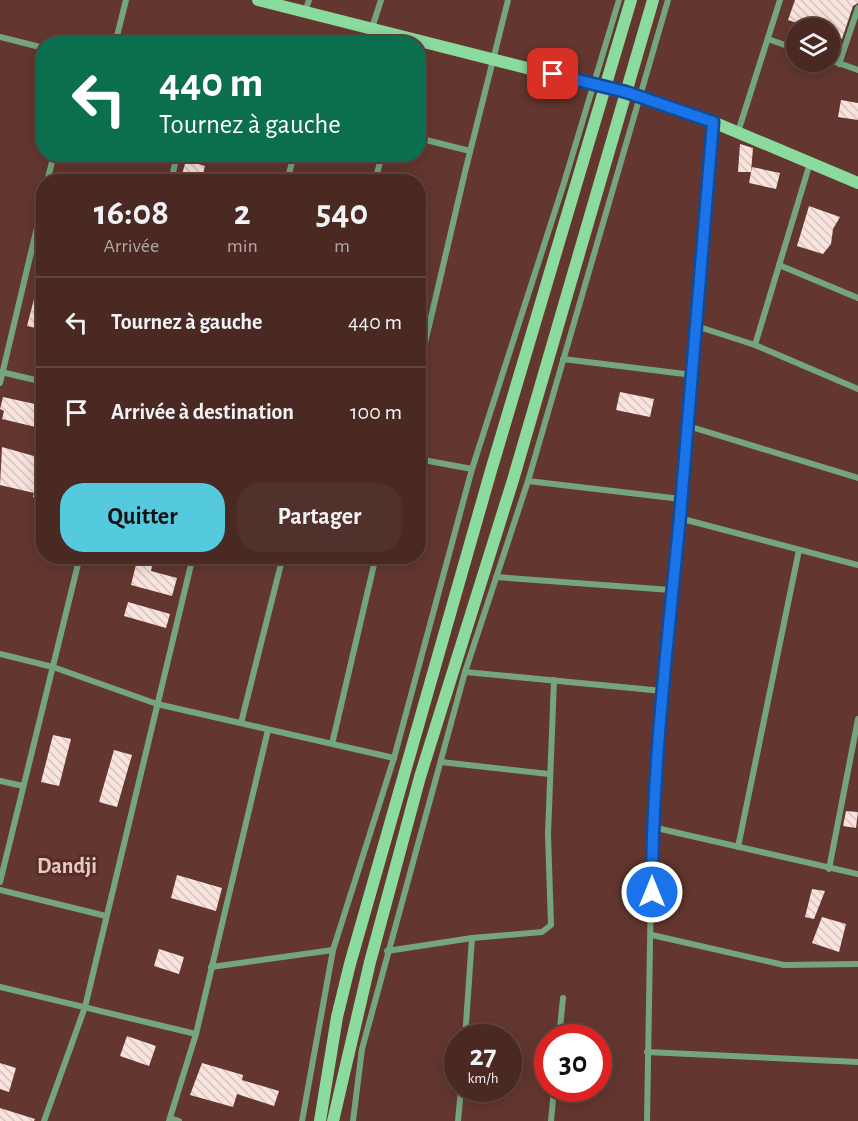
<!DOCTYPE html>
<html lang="fr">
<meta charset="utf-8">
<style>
body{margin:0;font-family:"Alegreya Sans",sans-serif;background:#51312b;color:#f1f3f6;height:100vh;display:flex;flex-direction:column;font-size:22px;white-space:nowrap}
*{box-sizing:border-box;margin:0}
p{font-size:20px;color:#b2a6a6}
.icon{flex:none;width:33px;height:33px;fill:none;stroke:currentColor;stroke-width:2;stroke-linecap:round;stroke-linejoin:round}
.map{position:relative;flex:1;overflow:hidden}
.details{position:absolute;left:36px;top:174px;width:390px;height:390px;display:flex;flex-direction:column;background:#4a2923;border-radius:24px;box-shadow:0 3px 15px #0003,0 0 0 2px #614541}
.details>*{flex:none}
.hud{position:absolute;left:36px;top:36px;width:390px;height:126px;border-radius:24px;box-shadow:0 3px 15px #0003,0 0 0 2px #614541;background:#0b6e4f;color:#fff;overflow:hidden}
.buttons{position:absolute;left:786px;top:18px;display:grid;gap:12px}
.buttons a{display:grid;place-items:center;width:54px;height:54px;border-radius:50%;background:#4a2923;box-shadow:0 3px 15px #0003,0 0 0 2px #614541;font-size:30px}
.speed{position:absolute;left:444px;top:1024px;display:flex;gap:12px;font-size:30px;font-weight:700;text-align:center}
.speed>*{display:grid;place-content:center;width:78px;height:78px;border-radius:50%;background:#4a2923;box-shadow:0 3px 15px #0003,0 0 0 2px #614541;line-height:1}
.speed small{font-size:15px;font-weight:400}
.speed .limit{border:9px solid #d22;background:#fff;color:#111}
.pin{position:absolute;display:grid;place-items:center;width:51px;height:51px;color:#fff;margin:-26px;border-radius:12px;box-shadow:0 3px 9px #0006}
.me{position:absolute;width:66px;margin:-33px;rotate:0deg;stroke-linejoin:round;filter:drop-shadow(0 0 4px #0008)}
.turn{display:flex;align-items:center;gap:21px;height:126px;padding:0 24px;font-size:27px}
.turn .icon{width:78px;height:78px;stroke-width:2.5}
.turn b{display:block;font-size:42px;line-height:51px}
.eta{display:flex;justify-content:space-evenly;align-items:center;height:102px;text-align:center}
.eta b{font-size:36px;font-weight:700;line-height:42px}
.cta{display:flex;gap:12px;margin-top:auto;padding:12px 24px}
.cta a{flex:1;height:69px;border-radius:24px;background:#55cade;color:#111;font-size:24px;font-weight:700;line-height:69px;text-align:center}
.cta a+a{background:#51312b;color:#f1f3f6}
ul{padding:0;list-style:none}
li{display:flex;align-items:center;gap:18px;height:90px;padding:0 24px;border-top:2px solid #614541}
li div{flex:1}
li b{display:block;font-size:22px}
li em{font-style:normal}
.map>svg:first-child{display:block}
.building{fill:url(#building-back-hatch)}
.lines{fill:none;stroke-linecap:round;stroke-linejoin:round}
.street{stroke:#74a57f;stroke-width:6}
.secondary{stroke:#8bda9e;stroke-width:12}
.route-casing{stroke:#114b97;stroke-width:15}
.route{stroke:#1a73e8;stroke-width:10}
.labels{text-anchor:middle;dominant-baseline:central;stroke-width:6;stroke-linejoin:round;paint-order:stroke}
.neighbourhood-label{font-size:22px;font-weight:bold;fill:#e6cac5;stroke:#582d25}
</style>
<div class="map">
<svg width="858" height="1121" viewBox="0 0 858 1121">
<defs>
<pattern id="building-back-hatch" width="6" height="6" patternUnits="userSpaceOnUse" patternTransform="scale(1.5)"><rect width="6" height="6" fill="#f9e3de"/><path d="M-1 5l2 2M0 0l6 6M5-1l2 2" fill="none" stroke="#d5c2bd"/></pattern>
</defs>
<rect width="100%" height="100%" fill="#63372f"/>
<!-- building -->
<g class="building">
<polygon points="795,0 858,0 858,3 853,6 842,39 830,35 830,28 811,28 788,20"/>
<polygon points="841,100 858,103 858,120 838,117"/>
<polygon points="740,144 753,148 751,172 738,172"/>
<polygon points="186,160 205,166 201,182 180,182"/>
<polygon points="752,167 780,173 776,189 749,183"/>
<polygon points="809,206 840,217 833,229 831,244 823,254 797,246"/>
<polygon points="34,299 44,302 44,330 27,326"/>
<polygon points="620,392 654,399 650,417 616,410"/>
<polygon points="3,397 44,406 44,429 2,419 4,411 0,409"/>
<polygon points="2,447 41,458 44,500 33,497 34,493 0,485"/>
<polygon points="138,556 154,556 151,571 177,578 172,596 131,585"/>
<polygon points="128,602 170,614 166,628 124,616"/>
<polygon points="53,735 71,739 59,786 41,782"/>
<polygon points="114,750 132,755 117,807 99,802"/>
<polygon points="846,811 858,812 856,828 843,826"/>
<polygon points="177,875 222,888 216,911 171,898"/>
<polygon points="812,889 825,891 814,919 805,917"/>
<polygon points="822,917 846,924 839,952 812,943"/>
<polygon points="159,949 184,957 179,974 154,966"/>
<polygon points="127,1036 156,1046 149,1066 120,1056"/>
<polygon points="0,1063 16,1068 9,1092 0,1089"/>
<polygon points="202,1063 243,1075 242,1080 279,1091 274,1106 237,1094 233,1107 190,1095"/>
<polygon points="0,1108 35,1119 34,1121 0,1121"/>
</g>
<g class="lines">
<!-- street -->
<g class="street">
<polyline points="305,12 309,0"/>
<polyline points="372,28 381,0"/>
<polyline points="0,37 44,48"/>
<polyline points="768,39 796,49"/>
<polyline points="115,44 126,0"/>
<polyline points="830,60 858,70"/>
<polyline points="839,64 858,8"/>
<polyline points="738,132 780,0"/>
<polyline points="418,138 470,151"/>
<polyline points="47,182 54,154"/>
<polyline points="171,182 177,154"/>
<polyline points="287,182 294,154"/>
<polyline points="375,182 382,154"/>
<polyline points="779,265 858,298"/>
<polyline points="696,326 755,345 858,389"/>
<polyline points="755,345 810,163"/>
<polyline points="563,359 693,375"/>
<polyline points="1,372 44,382"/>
<polyline points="418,373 465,172 508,0"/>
<polyline points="0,383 44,198"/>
<polyline points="688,426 858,478"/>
<polyline points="418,459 472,469"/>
<polyline points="528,481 681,499"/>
<polyline points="679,518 858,565"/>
<polyline points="496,577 671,590"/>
<polyline points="0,654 53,667 157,704 394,758"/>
<polyline points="465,672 663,691"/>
<polyline points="241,723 283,556"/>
<polyline points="332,744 376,556"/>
<polyline points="441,762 549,774"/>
<polyline points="0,781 23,786"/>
<polyline points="652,827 858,874"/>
<polyline points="738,847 799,550"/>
<polyline points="829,869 858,719"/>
<polyline points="0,882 80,556"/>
<polyline points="0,890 106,916"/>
<polyline points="652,935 784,965 858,964"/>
<polyline points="387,951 472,938 542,932 551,925 548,834 554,680"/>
<polyline points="211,967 333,950"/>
<polyline points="0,987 196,1034"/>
<polyline points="465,1038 472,938"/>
<polyline points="559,1038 563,998"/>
<polyline points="647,1052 858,1062"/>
<polyline points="170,1118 179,1121"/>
<polyline points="44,1121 85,1007 193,556"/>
<polyline points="169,1121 196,1034 268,730"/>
<polyline points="302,1121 333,950 394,758 472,469 564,183 619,0"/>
<polyline points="353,1121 362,1049 465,672 528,481 668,0"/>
<polyline points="458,1121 461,1089"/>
<polyline points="551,1121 554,1089"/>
<polyline points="647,1121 652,827 713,122"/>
</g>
<!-- secondary -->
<g class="secondary">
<polyline points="258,0 649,99 713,122 858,183"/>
<polyline points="320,1121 337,1017 350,964 490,474 631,0"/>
<polyline points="333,1121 370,962 420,777 513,480 653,0"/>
</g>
</g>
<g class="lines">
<defs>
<path id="route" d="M 553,74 L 626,92 L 713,122 C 702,253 691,385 680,516 C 668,641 652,766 652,892"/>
</defs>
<!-- route casing -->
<use href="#route" class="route-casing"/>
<!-- route -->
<use href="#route" class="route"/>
</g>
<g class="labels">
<!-- neighbourhood labels -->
<g class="neighbourhood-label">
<text x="67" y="866">Dandji</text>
</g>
</g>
</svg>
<div class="buttons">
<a><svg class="icon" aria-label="layers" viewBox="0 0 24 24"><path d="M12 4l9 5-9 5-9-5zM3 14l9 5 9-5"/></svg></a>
</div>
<div class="speed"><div>27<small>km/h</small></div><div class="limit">30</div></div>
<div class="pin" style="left:553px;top:74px;background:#d93025"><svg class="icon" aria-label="arrive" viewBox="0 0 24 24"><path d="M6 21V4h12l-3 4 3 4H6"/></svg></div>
<svg class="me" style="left:652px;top:892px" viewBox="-20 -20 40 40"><circle r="17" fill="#1a73e8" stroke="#fff" stroke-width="3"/><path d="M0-11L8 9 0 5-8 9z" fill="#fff"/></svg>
<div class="hud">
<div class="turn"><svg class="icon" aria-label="left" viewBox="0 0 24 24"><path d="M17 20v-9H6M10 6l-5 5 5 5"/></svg><div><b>440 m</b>Tournez à gauche</div></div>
</div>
<section class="details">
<div class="eta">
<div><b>16:08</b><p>Arrivée</p></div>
<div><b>2</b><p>min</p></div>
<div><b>540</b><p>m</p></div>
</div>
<ul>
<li><svg class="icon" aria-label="left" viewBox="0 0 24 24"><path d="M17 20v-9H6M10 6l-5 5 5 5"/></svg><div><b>Tournez à gauche</b></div><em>440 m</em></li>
<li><svg class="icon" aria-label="arrive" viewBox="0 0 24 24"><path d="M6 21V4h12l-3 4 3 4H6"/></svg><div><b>Arrivée à destination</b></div><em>100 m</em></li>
</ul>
<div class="cta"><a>Quitter</a><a>Partager</a></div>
</section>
</div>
